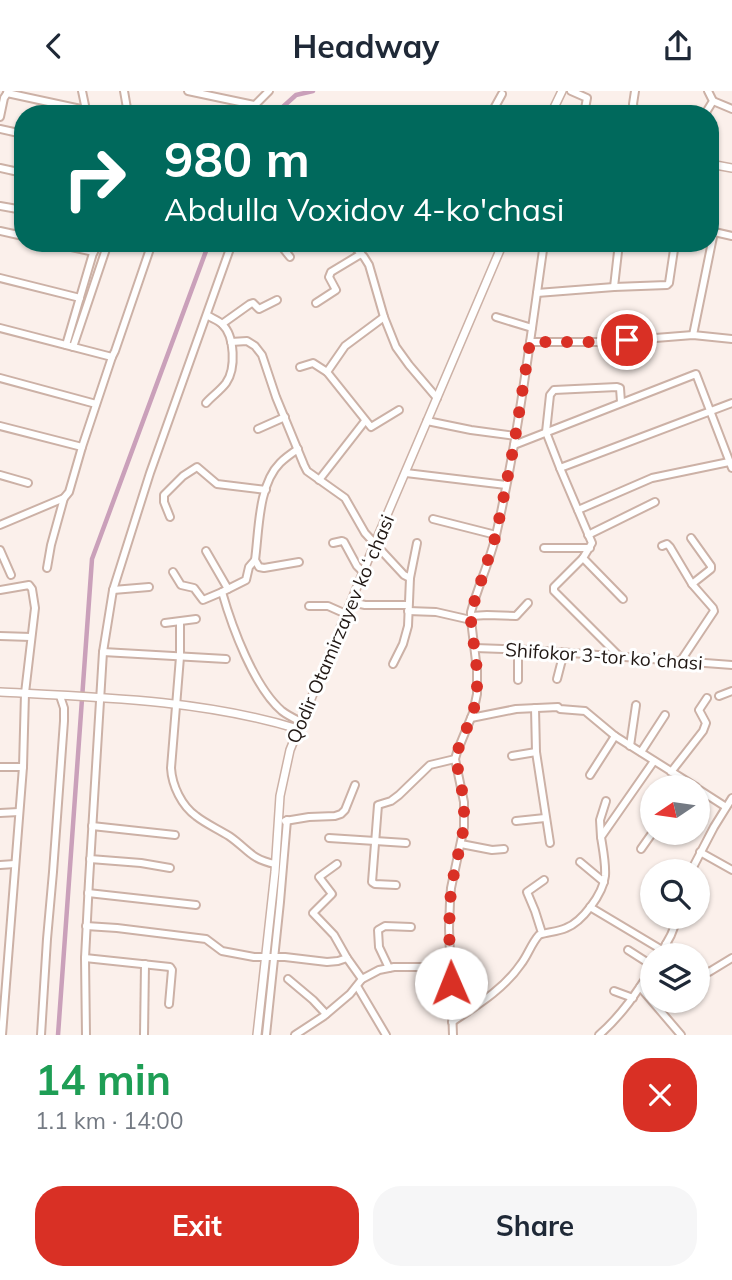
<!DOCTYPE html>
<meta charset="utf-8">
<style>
body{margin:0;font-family:Mulish,sans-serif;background:#f6f6f7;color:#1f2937;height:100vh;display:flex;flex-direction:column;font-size:26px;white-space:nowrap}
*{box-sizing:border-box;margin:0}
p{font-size:23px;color:#747a83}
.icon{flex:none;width:38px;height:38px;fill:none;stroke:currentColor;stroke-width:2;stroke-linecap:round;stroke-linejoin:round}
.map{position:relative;height:944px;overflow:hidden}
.details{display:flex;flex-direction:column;background:#fff;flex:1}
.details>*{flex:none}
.guide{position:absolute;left:14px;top:14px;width:705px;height:147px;border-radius:28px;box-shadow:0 2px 5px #0004;background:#00695c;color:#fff;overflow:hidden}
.needle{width:46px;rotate:257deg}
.tools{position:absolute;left:640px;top:684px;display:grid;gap:14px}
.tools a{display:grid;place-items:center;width:70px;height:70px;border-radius:50%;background:#fff;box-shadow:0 2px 5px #0004;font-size:35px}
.pin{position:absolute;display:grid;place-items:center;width:60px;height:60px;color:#fff;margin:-30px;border:4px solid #fff;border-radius:50%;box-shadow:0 2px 7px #0007}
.me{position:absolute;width:77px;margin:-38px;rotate:359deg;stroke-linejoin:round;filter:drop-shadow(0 0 5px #0008)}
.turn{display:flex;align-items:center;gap:24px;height:147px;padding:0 35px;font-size:32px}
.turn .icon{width:91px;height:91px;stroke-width:2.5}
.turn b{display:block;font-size:49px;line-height:60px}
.round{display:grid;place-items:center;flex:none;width:74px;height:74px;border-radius:28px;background:#f6f6f7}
.headline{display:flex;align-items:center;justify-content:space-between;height:119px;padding:0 35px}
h1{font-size:42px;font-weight:700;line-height:52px;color:#1e9e55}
.cta{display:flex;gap:14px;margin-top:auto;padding:14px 35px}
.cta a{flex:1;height:80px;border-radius:28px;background:#d93025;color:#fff;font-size:28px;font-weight:700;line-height:80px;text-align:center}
.cta a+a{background:#f6f6f7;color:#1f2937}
header{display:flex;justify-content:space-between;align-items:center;height:91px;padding:0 35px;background:#fff;font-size:32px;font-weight:700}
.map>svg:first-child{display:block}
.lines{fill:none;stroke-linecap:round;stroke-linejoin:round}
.canal{stroke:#caa0ba;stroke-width:4.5}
.minor-casing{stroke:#ccb1a6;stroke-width:10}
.major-casing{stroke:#ccb1a6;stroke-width:10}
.minor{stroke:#fff;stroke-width:6}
.major{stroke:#fff;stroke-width:7}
.route{stroke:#d93025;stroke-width:12;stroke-dasharray:0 21.6}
.labels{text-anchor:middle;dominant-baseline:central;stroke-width:6;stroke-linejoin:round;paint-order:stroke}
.street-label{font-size:19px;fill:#201713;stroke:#fff}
</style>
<header><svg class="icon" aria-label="back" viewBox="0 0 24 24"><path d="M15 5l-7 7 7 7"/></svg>Headway<svg class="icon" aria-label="share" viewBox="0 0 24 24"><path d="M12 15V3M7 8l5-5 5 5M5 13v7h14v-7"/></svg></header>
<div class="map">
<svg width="732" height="944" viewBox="0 0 732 944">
<rect width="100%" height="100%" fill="#fbf0eb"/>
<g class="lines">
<!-- canal -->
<g class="canal">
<polyline points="275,23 296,4 313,0"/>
<polyline points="58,944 92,468 209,152"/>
</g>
<defs>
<g id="minor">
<polyline points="82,0 86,19"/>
<polyline points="124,0 128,23"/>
<polyline points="188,0 254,14"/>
<polyline points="571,0 587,7 584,23"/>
<polyline points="7,2 104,23"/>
<polyline points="713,10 732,18"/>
<polyline points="246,23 269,0"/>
<polyline points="491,23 502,3"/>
<polyline points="635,23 633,13 635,0"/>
<polyline points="705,23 713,10 708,0"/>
<polyline points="0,26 4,7 8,1"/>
<polyline points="0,38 23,43"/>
<polyline points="0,77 23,82"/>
<polyline points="0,115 23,119"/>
<polyline points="0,140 23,145"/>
<polyline points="710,140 732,145"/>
<polyline points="53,152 94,161"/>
<polyline points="279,152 290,166"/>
<polyline points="351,152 364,166 369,174 384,226 396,256 409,274 437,307"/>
<polyline points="553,152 573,152"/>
<polyline points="0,187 80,207"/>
<polyline points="614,196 619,152"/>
<polyline points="537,202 614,196 667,194 669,192 675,152"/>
<polyline points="316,212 336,199 329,186 331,181 361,163"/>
<polyline points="496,226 532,237"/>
<polyline points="222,233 250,213 253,212 259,218 277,209"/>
<polyline points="0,237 112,266"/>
<polyline points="693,244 714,141"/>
<polyline points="231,251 247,250 255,255 262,264 276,306 304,374 307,380 345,407 365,442 404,484 410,487"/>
<polyline points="530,251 605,251 693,244 732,248"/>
<polyline points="66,254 96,152"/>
<polyline points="73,256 108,152"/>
<polyline points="300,276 313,272 327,281 371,336 399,319"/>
<polyline points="327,281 345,255 384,226"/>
<polyline points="0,287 96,313"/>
<path d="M 206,312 C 212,305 220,300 226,292 C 236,278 235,245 222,233 C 218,229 211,227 207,224"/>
<polyline points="427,330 471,339 515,345"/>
<polyline points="0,335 82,356"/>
<polyline points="258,338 285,326"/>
<polyline points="514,354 696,283 732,377"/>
<path d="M 298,358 C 292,362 285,367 280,372 C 258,394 259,440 255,469 L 249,476 L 246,489 L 222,501 C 232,536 254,596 282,620 C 287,624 295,628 301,631"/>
<polyline points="560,377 732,312"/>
<polyline points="406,382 506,394"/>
<polyline points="0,384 28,392"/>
<polyline points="319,389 365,330"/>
<polyline points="578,419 652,387 729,371"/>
<polyline points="170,426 164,411 164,404 183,385 197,376 217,393 266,399"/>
<polyline points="433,428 496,444"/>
<polyline points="0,434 64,407"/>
<polyline points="588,444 655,411"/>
<polyline points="691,447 711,475 711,478 692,493"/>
<polyline points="333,452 342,450 344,451 357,475 363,481"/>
<polyline points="662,455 667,453 670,456 692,493 713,517 714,520 680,571"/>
<polyline points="544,457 590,457"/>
<polyline points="0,459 11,484"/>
<polyline points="206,460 228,498"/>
<polyline points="583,467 623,508"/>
<polyline points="255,469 259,476 264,477 299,471"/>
<polyline points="47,477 51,454 64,407 69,401 82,356 112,266 115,260 152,152"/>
<polyline points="173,481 181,494 194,497 203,509 222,501"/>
<polyline points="0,499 29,494 32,498 35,517 25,602 23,676 2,944"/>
<polyline points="113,499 149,496"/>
<polyline points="351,511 365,514 408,514"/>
<polyline points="309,515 328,515 346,523"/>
<polyline points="408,520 436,521 471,529"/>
<polyline points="471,525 487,524 516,525 528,512"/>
<path d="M 180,531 L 180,566 L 171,677 C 172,695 182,715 196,725 C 206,733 218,738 229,745 C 248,758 250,768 275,773"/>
<polyline points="165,532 196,528"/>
<polyline points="0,545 31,546"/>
<polyline points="475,557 531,559 732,574"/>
<polyline points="103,561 226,568"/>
<polyline points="620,566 554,500 554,496 583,467 592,452 560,377 546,341 550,304 554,299 617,296 620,297 621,311"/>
<polyline points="393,573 403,553 408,535 410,487 417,452"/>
<polyline points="557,588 564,561"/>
<polyline points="518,589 518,558"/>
<polyline points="719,605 732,600"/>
<polyline points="535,617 536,661 550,752"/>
<polyline points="471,627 516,618 558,616 560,618 585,620 615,645 696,696"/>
<polyline points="630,655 636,614"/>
<polyline points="641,661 665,624"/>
<polyline points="512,665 536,661"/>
<polyline points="0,676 23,676"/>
<polyline points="671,681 703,640 706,632 699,619 707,607"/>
<polyline points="590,684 615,645"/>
<polyline points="698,698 726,716"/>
<polyline points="0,722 19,721"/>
<polyline points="285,730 309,726 335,725 341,723 345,719 355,694"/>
<polyline points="516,730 545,727"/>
<polyline points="92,735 175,744"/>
<polyline points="601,746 600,729 606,710"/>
<polyline points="329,747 406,752"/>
<polyline points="461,753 492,759 504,758"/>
<polyline points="641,758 653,741"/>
<polyline points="700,761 732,779"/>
<polyline points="90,768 141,772 170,777"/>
<polyline points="580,771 604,791"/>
<polyline points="337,773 319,786 332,803 313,822 334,844 347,867 362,888"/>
<polyline points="0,774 15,773"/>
<polyline points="691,780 714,736 732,707"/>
<polyline points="396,794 375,793 372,791 378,714 391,710 399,704 430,674 455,668"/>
<polyline points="88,802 196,814"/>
<polyline points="590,816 662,859"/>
<polyline points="86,835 117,837 206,848 222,860 254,866 285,866 327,871 338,870 347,867"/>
<polyline points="542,842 535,820 527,801 544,789"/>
<polyline points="666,853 679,864"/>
<polyline points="628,859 653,875"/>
<polyline points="660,864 671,844 678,826"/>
<polyline points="85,867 170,876 172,879 169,913"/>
<polyline points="389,877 379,856 378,839 385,835 411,836"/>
<polyline points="698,879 709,881 732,867"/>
<polyline points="288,888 313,909 326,923"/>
<polyline points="357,895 386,944"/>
<polyline points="640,896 681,944"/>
<polyline points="614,900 633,907"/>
<path d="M 452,931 C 476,915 504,898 521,873 C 528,864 531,853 539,844 C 547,841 557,841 566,837 C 582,831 603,803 605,785 C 606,773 603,759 601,746 L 654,670"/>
<polyline points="41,944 47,848 53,781 64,630 64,617 60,605"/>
<polyline points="86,944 85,867 89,790 103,561 113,499 150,382 232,152"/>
<polyline points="144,944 145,873"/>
<polyline points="266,944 280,811 287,729"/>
<polyline points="295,944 324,925 350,903 362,888 379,879 394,876 450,876"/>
<path d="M 453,944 L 449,837 L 450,811 L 451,797 L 464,736 L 464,711 L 455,668 L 457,661 L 473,622 L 477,603 L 477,579 L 471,529 L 471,521 C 478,495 490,470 496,444 C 518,348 530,250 544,152"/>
<path d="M 599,944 C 622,924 637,901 653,876"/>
</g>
<g id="major">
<polyline points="551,23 562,0"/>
<polyline points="710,73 732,77"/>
<path d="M 0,601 C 98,606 204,609 298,638"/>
<polyline points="257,944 275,781 280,705 290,659 375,452 503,152"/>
</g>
</defs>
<!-- minor casing -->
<use href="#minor" class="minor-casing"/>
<!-- major casing -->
<use href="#major" class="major-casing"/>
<!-- minor -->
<use href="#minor" class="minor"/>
<!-- major -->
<use href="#major" class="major"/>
</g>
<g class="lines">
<!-- route -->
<polyline class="route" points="451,892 449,837 451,797 464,736 464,710 456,668 457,661 473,622 477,603 477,579 471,530 471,521 496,444 514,354 530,251 605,251 627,249"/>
</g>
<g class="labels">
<!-- street labels -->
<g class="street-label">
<text transform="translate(340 538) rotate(-67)">Qodir Otamirzayev koʻchasi</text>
<text transform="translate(604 565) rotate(4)">Shifokor 3-tor koʼchasi</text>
</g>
</g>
</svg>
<div class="tools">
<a><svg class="needle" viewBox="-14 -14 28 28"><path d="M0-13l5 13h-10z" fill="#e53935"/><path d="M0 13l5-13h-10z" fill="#747a83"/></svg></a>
<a><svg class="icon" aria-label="search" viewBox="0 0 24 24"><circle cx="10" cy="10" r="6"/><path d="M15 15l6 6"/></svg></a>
<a><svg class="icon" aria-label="layers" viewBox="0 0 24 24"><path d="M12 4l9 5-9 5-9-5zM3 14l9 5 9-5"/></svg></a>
</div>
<div class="pin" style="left:627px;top:249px;background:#d93025"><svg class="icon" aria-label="arrive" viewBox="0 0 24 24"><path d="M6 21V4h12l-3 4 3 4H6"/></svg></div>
<svg class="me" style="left:451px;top:892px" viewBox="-20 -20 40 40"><circle r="19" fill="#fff"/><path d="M0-13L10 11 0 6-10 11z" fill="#d93025"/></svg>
<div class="guide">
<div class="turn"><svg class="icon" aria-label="right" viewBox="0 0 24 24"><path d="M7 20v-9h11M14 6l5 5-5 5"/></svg><div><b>980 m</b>Abdulla Voxidov 4-ko'chasi</div></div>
</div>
</div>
<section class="details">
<div class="headline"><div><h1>14 min</h1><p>1.1 km · 14:00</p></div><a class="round" style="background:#d93025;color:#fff"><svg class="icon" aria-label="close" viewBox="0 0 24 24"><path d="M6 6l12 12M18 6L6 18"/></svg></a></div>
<div class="cta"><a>Exit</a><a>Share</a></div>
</section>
